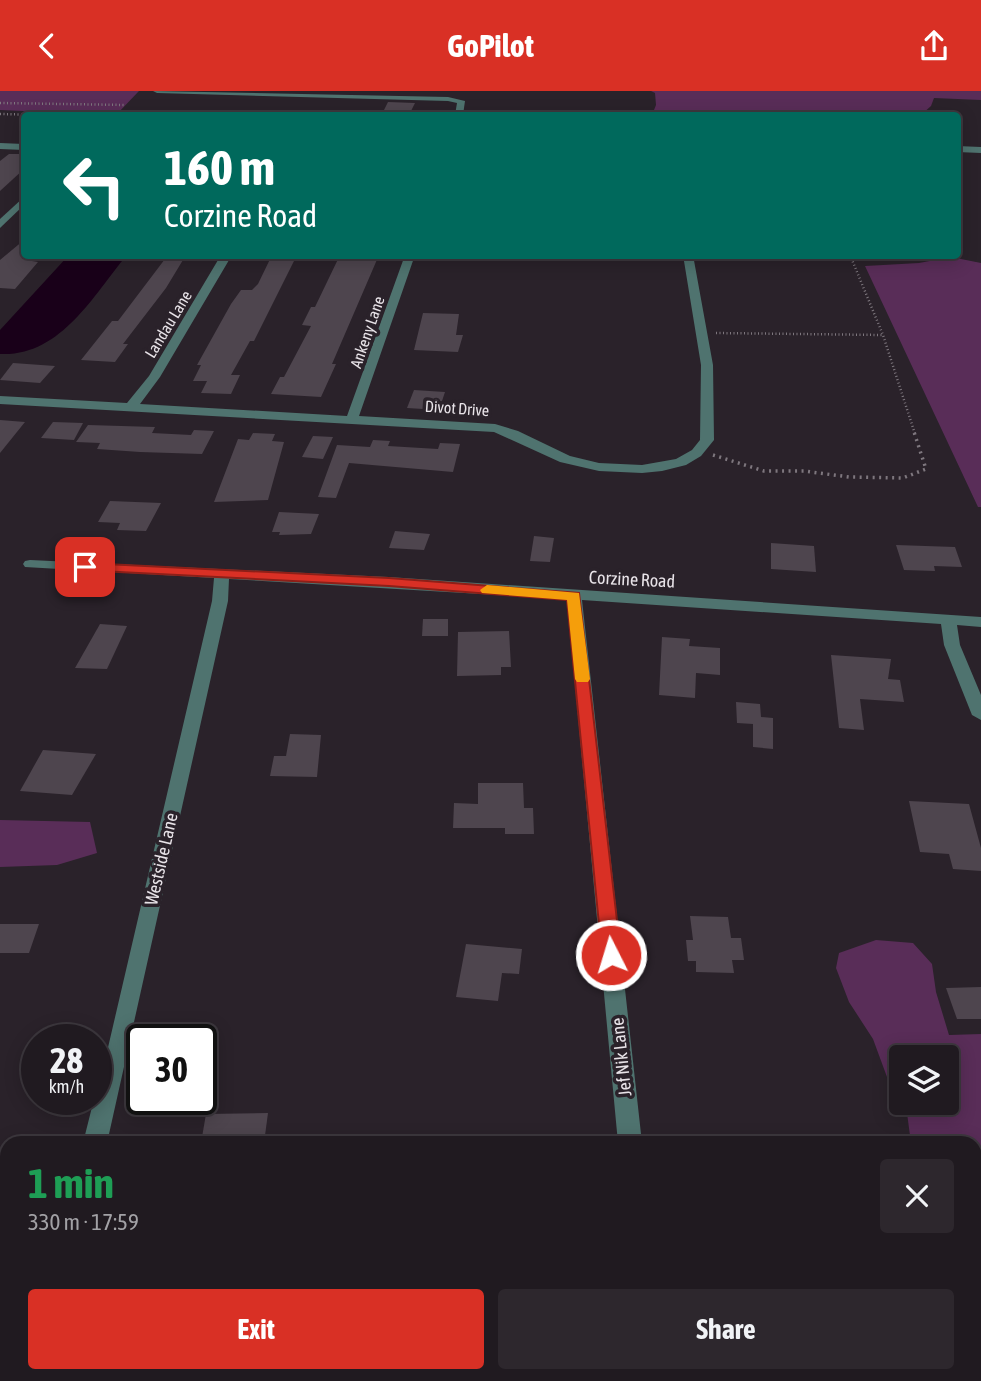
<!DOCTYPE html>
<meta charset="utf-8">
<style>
body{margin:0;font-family:"Asap Condensed",sans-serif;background:#2d272d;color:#f1f3f6;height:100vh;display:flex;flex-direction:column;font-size:26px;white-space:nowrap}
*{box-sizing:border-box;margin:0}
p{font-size:23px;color:#a2a1a5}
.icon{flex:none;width:38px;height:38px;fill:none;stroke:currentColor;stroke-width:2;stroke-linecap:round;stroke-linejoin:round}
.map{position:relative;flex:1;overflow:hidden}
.drawer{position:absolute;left:0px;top:1045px;width:982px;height:247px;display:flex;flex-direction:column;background:#201a20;border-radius:21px 21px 0 0;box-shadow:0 4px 18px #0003,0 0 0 2px #3d383e}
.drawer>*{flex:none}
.banner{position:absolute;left:21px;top:21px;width:940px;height:147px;border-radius:7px;box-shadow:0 4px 18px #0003,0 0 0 2px #3d383e;background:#00695c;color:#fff;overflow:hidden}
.controls{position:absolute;left:889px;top:954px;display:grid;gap:14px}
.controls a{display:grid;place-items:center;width:70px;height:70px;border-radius:7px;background:#201a20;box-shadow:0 4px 18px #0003,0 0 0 2px #3d383e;font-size:35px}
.speed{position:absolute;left:21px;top:933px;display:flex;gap:14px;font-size:35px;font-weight:700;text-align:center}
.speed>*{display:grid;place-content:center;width:91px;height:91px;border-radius:50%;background:#201a20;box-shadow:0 4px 18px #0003,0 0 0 2px #3d383e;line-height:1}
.speed small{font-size:18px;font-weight:400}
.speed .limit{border:4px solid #111;border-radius:10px;background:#fff;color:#111}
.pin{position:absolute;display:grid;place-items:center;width:60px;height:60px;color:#fff;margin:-30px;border-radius:14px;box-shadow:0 4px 10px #0006}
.me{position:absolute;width:77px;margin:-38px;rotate:355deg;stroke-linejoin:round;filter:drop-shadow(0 0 5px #0008)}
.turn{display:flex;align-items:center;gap:24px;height:147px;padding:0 28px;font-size:32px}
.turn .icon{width:91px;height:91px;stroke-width:2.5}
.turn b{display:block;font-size:49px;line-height:60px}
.round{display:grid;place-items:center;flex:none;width:74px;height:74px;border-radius:7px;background:#2d272d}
.summary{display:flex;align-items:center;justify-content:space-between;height:119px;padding:0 28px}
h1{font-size:42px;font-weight:700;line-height:52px;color:#1e9e55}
.cta{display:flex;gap:14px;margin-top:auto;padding:14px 28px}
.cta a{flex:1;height:80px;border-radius:7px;background:#d93025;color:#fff;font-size:28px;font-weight:700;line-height:80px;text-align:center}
.cta a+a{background:#2d272d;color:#f1f3f6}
header{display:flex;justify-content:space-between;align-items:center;height:91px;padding:0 28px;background:#d93025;color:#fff;font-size:32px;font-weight:700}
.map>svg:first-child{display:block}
.green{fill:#592d58;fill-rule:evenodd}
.water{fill:#190019}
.building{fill:#4e454e}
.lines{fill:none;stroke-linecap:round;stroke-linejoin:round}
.path-far1{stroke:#7e777e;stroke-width:2.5;stroke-dasharray:1 2.5;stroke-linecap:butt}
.path{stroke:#7e777e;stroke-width:3.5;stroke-dasharray:2 4.5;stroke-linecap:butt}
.minor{fill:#4f736f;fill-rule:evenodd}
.route{fill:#d93025;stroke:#8d1f18;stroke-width:2}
.slow{fill:#f59e0b}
.labels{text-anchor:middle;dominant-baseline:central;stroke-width:7;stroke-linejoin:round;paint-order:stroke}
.far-street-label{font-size:16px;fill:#e8e3e8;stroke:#2a222a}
.street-label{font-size:18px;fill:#e8e3e8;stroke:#2a222a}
</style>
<header><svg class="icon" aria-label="back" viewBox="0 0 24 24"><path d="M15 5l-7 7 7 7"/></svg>GoPilot<svg class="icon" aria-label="share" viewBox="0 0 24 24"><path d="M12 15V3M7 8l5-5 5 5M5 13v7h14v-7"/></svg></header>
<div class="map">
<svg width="981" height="1290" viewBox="0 0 981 1290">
<rect width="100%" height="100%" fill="#2a222a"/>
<!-- green -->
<g class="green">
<polygon points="0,0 139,0 116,24 0,19"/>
<polygon points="651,0 981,0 981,9 934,7 931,15 921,24 652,24 656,14 655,2"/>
<polygon points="951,166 981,172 981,416 978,416 865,175 919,172"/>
<polygon points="0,729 90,731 97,762 57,774 0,776"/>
<path d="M 876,849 L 913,852 L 932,873 L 936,901 L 949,944 L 981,943 L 981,1246 L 975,1230 L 975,1052 L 911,1052 L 907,1022 L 887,986 L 873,948 L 849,911 L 836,877 L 839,862 ZM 947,966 L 947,1012 L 901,1012 L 901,966 Z"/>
</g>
<!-- water -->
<path class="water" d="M 68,165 L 126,165 C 93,205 60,266 0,263 L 0,239 Z"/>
<!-- building -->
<g class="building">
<polygon points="388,11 415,12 410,22 383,21"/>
<polygon points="9,63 24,63 24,78 0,100 0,70"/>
<polygon points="24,149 24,164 38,164 32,170 38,171 15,198 0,197 0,169"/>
<polygon points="168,164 186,164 166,197 123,253 128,253 115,271 81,269 112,230 118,230"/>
<polygon points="272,164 297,164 254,250 250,250 231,284 240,284 231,303 201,302 207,290 193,290 201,274 197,274 231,213 241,199 252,199 258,193"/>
<polygon points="340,164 379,164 332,273 336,273 321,306 271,303 280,286 284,286 311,235 302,234 311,216 315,216"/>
<polygon points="423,222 459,223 456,244 463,244 458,261 414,259"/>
<polygon points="13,272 55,275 40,292 0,289"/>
<polygon points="414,299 445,301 439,319 407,317"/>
<polygon points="0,329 25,331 0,362"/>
<polygon points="53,331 83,332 74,349 41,347"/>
<polygon points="88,334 155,336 152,342 191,344 194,339 214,340 202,363 140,361 97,358 100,352 76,351"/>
<polygon points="253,342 275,343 272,350 284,351 268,409 214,411 238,348 249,349"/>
<polygon points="313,345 333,346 323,368 302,366"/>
<polygon points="373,349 390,350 388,355 438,358 440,352 460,353 453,381 349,372 336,407 318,406 337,354 370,356"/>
<polygon points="110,410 161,412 146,440 117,439 120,432 98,431"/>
<polygon points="279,421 319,423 311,443 279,444 280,441 272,441"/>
<polygon points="395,440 430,443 424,459 389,457"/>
<polygon points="534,445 554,447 550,471 530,470"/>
<polygon points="771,452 814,455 816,481 771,478"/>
<polygon points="896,454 955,456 962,476 934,475 935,480 904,479"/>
<polygon points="423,528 448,528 448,545 422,545"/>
<polygon points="100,533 127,535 107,578 75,577"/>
<polygon points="509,540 511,576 501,576 501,584 457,585 458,541"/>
<polygon points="662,546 690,548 689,555 720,557 720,584 696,582 695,607 659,604"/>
<polygon points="831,564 891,568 888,588 900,589 904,611 860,608 864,639 839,637"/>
<polygon points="736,611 760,613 761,626 773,627 773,658 753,656 753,633 737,632"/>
<polygon points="290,643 321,644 317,686 270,685 274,665 286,665"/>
<polygon points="43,659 96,663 72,704 20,700"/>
<polygon points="478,692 523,692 524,717 533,717 534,743 505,743 505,737 453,737 454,712 478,713"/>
<polygon points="909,710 969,713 981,757 981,780 953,778 949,763 920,761"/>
<polygon points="690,825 728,826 731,847 741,847 744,869 732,869 734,882 696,881 696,870 688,870 686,849 693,849"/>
<polygon points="0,833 39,833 29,862 0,862"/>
<polygon points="466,853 522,858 519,883 502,882 498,910 456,906"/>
<polygon points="981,896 981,928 957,928 946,897"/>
<polygon points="268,1022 264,1052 201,1052 206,1023"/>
</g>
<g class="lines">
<!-- path-far1 -->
<g class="path-far1">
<polyline points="0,12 126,14"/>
<polyline points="0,23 41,24"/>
<polyline points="850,164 883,244 915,343"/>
<polyline points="716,242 883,244"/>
</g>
<!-- path -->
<polyline class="path" points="713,364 764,380 804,380 849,386 903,387 926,378 914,341"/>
<!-- minor -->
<g class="minor">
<polygon points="153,0 448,6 465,10 463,24 455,24 457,12 448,10 157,2"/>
<polygon points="0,52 24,53 24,59 0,58"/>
<polygon points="957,55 981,56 981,62 957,61"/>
<polygon points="24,106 24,114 0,137 0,128"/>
<polygon points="221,164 232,164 160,286 140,313 347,325 405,164 415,164 359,325 495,333 518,340 570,365 599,372 642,374 676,368 692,359 700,349 701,274 683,164 693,164 713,274 714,349 701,365 686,374 662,380 642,382 599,380 560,371 494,341 0,313 0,305 127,312 149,285"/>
<polygon points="30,469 389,486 981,526 981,536 957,534 960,554 981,604 981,629 972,624 944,554 941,533 582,509 642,1052 618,1052 567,508 229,488 228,510 107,1052 83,1052 94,1008 96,1008 212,510 214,487 25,476 23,473 25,470"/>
<polygon points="29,1284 55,1284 54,1290 28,1290"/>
<polygon points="641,1284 667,1284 668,1290 642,1290"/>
</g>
</g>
<!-- route -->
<polygon class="route" points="85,472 389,487 579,502 621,864 618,870 605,870 602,864 567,509 389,495 80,479 80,473"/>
<!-- slow -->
<polygon class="slow" points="487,494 579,502 590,588 588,591 577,591 575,588 567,509 482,502 480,499"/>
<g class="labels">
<!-- far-street labels -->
<g class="far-street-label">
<text transform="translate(168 233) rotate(-59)">Landau Lane</text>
<text transform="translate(367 241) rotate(-71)">Ankeny Lane</text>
<text transform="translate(457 317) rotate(4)">Divot Drive</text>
</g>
<!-- street labels -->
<g class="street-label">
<text transform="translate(632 488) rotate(3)">Corzine Road</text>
<text transform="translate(161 768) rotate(-77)">Westside Lane</text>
<text transform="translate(621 966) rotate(-96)">Jef Nik Lane</text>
</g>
</g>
</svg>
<div class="controls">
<a><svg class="icon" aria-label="layers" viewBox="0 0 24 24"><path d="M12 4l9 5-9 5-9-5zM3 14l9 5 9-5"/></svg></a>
</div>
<div class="speed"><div>28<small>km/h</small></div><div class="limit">30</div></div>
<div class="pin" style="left:85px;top:476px;background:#d93025"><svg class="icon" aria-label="arrive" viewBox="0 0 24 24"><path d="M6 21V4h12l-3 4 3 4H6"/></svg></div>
<svg class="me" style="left:611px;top:864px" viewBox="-20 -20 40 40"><circle r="17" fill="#d93025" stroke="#fff" stroke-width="3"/><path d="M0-11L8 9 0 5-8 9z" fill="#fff"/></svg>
<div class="banner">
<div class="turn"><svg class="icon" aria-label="left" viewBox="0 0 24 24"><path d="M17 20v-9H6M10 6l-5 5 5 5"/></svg><div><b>160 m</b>Corzine Road</div></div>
</div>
<section class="drawer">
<div class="summary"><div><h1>1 min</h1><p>330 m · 17:59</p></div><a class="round"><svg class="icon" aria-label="close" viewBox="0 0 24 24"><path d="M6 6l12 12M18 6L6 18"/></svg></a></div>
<div class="cta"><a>Exit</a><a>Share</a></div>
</section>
</div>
